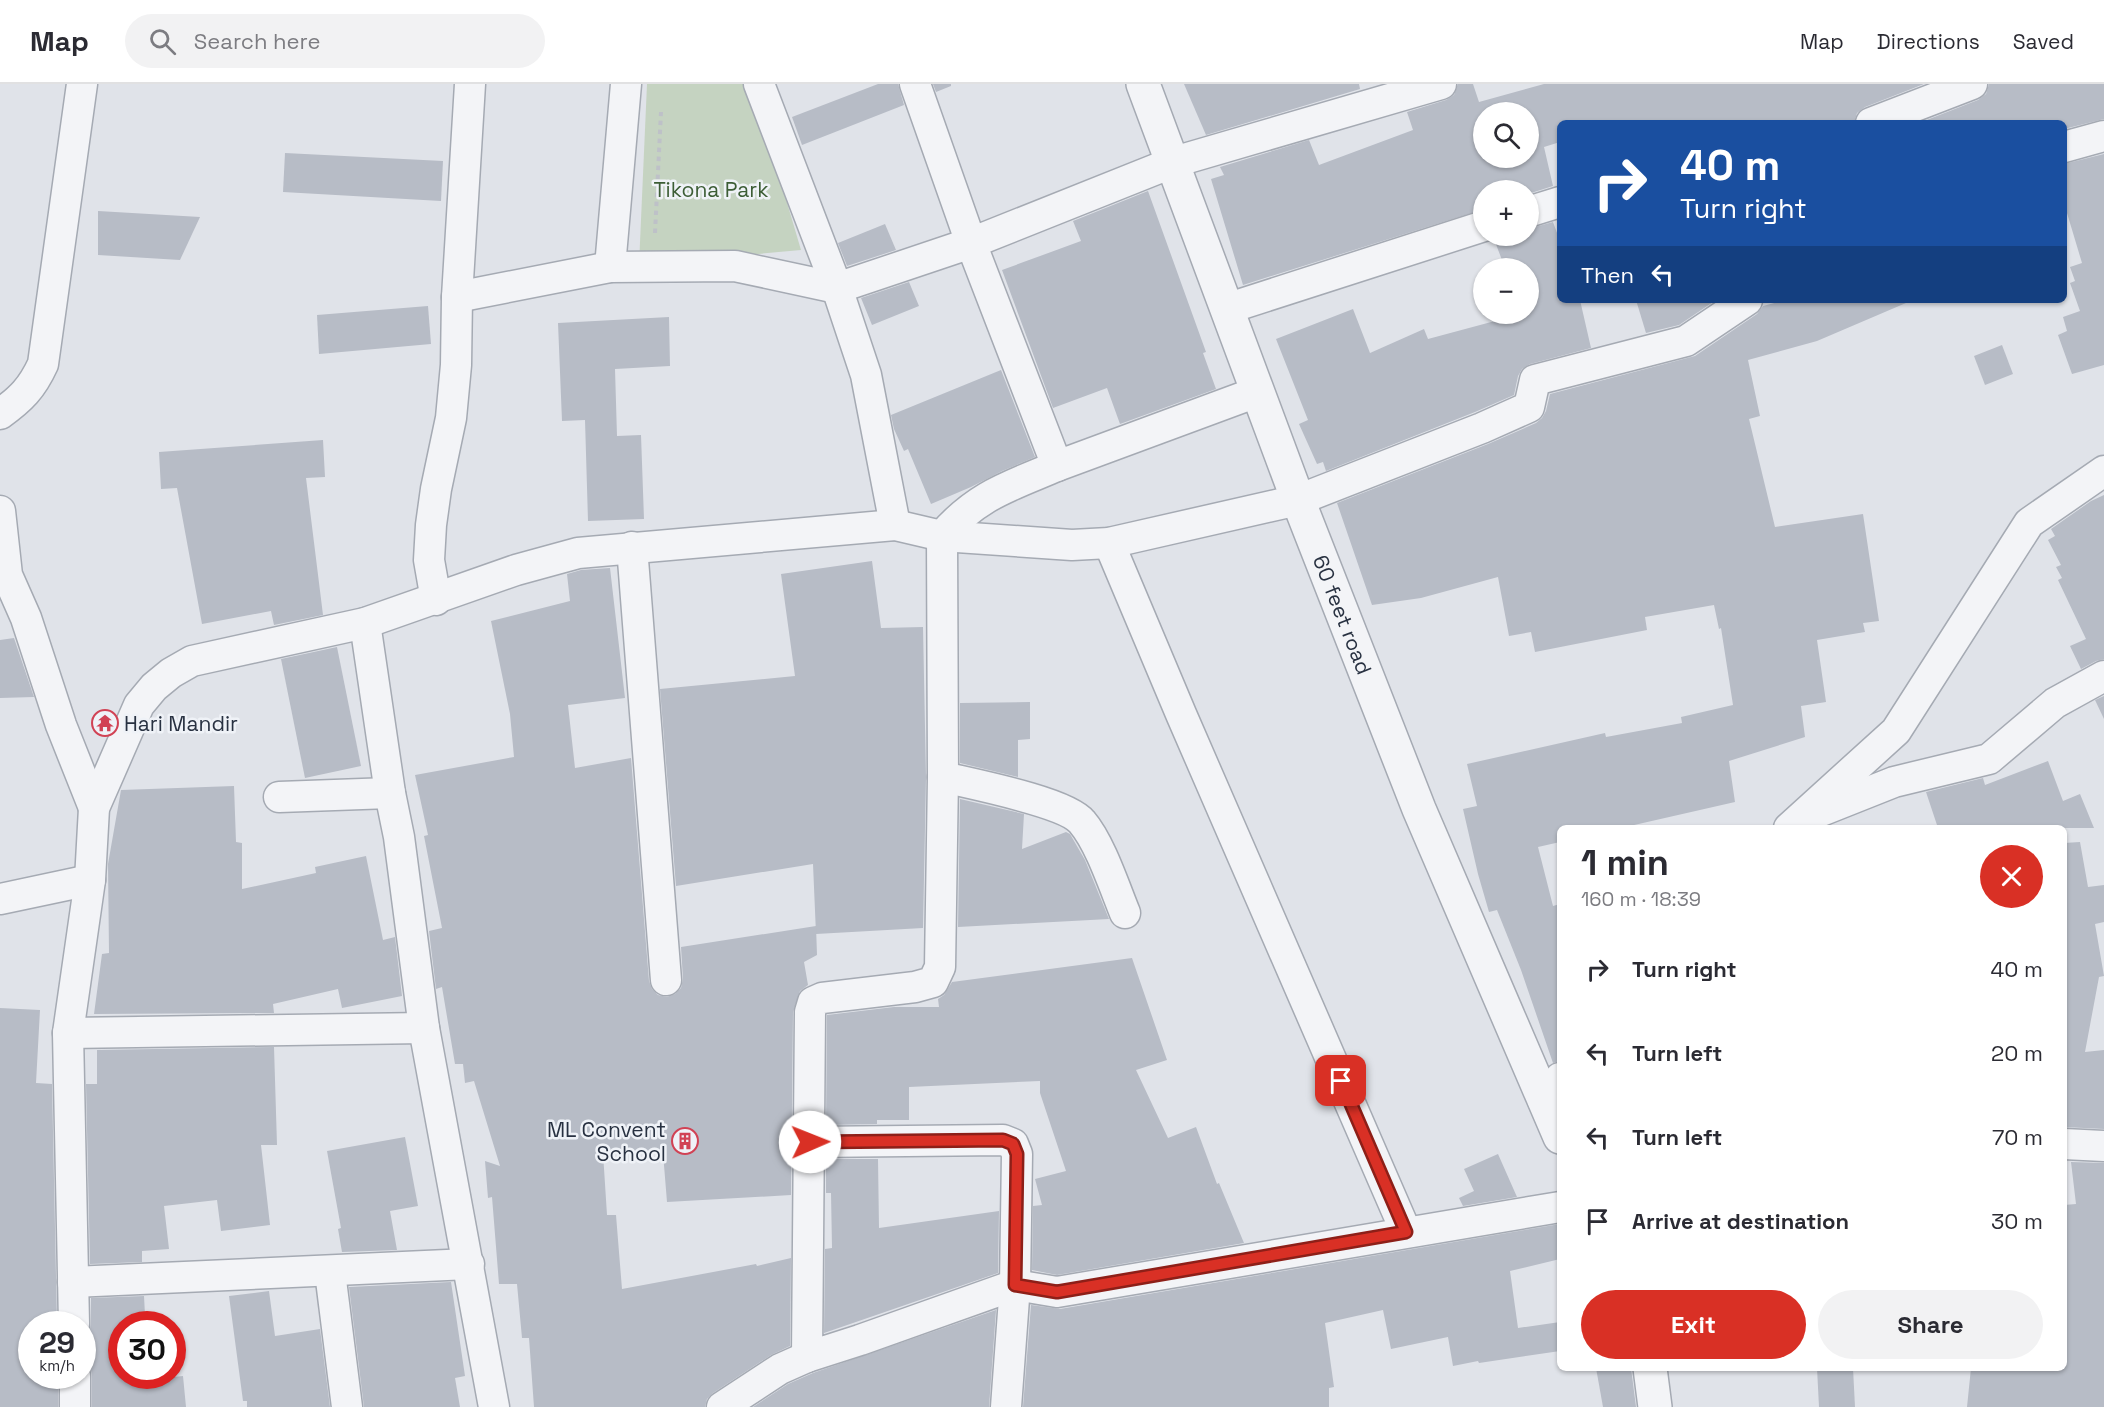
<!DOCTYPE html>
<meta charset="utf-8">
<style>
body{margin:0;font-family:"Space Grotesk",sans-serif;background:#f2f2f3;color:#2b2b33;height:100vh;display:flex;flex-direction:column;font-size:22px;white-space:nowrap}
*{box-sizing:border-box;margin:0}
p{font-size:20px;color:#7c7c81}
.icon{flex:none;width:33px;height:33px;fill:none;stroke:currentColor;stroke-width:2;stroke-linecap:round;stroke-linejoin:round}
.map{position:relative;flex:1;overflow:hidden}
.panel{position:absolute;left:1557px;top:741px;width:510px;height:546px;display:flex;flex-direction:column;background:#fff;border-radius:9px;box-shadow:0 2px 4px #0004}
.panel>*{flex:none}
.banner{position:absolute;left:1557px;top:36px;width:510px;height:183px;border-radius:9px;box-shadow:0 2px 4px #0004;background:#1a4fa0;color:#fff;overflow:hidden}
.fabs{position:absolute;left:1473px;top:18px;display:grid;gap:12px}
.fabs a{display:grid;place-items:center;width:66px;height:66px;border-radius:50%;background:#fff;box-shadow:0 2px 4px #0004;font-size:30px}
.speed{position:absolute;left:18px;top:1227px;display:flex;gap:12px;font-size:30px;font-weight:700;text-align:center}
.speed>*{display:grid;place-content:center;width:78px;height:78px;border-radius:50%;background:#fff;box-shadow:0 2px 4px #0004;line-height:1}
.speed small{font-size:15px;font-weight:400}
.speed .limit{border:9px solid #d22;background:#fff;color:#111}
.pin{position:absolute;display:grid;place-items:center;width:51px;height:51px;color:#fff;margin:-26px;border-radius:12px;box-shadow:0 3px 9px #0006}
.me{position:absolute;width:66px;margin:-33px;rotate:89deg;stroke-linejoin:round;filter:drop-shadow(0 0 4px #0008)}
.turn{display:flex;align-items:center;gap:21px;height:126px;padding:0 24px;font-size:27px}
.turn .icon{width:78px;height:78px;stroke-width:2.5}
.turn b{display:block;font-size:42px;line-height:51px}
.then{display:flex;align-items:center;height:57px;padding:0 24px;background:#0003;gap:12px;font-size:22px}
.round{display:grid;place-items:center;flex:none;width:63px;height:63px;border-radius:32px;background:#f2f2f3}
.summary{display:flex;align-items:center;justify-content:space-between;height:102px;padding:0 24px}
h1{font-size:36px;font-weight:600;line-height:45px}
.button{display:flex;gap:12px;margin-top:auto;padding:12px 24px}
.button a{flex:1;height:69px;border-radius:36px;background:#d93025;color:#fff;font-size:24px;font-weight:600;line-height:69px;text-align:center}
.button a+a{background:#f2f2f3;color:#2b2b33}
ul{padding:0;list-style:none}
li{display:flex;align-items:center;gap:18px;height:84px;padding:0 24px}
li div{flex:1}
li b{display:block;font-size:22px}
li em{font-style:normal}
header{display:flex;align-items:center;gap:36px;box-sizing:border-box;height:84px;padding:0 30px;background:#fff;border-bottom:2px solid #e1e1e2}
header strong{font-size:28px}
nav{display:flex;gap:33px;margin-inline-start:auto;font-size:21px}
.search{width:420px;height:54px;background:#f2f2f3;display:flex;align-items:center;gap:15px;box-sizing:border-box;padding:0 21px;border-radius:33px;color:#7c7c81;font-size:22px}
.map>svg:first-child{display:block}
.green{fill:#c5d3c1}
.building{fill:#b7bcc6;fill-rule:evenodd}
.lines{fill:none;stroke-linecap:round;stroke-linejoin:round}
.minor-casing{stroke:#a5aab3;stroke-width:33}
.tertiary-casing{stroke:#a5aab3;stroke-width:36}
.path{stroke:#bec1c8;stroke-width:4;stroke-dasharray:4.5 4.5;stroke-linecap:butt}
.minor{stroke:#f3f4f7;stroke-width:30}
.tertiary{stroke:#f3f4f7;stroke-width:33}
.route-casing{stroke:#8d1f18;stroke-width:15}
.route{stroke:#d93025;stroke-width:10}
.labels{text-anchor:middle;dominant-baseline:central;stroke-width:5;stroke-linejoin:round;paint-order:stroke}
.park-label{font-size:21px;fill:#3c5d35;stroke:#eff2f7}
.street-label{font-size:21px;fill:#283141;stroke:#eff2f7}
.poi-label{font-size:21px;fill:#283141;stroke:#eff2f7;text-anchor:start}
</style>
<header>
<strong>Map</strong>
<div class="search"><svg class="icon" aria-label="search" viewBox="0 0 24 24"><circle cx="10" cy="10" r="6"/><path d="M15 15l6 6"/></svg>Search here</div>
<nav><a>Map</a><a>Directions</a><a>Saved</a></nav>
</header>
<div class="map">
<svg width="2104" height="1323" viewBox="0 0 2104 1323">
<rect width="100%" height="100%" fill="#e0e3e9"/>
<!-- green -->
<polygon class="green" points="647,0 752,0 801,166 639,181"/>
<!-- building -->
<g class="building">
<polygon points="878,0 898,0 904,21 802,61 792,33"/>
<polygon points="933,0 951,0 951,2 936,8"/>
<polygon points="1184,0 1359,0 1360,5 1206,51"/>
<path d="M 1458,0 L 1473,0 L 1479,18 L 1544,0 L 1924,0 L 1865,23 L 1857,29 L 1854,39 L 1560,39 L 1560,58 L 1544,63 L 1553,102 L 1528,110 L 1528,106 L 1484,106 L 1484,125 L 1243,201 L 1211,95 L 1224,91 L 1220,83 L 1309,56 L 1319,81 L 1413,46 L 1407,28 L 1446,16 L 1454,11 ZM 1484,28 L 1528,28 L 1528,74 L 1484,74 Z"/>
<polygon points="1989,0 2104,0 2104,35 2064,45 2064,39 1919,39 1978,16 1986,10"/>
<polygon points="285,69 443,77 441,117 283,108"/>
<polygon points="2104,70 2104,281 2072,290 2058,251 2067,247 2063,233 2080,227 2070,199 2075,197 2070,183 2082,179 2064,119 2064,80"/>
<polygon points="1148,107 1206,268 1203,269 1216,305 1120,340 1107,304 1053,324 1002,186 1081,157 1073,137"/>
<polygon points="98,127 200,133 180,176 98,171"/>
<polygon points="1553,138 1560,157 1560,216 1580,216 1591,264 1530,280 1522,285 1518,292 1514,311 1475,328 1326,387 1323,378 1317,380 1299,340 1308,336 1276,255 1353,225 1370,269 1424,245 1428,255 1521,230 1528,230 1528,184 1505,184 1494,155 1498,152 1528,152 1528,145"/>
<polygon points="885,140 896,166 847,182 838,159"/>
<polygon points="909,198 919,222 872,241 861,214"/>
<polygon points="1636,216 1716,216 1679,241 1646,249"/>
<polygon points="1786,216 1913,216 1817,257 1748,276 1760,332 1749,335 1775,443 1863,430 1879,537 1863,539 1865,548 1817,556 1826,618 1801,622 1805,653 1729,677 1735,718 1621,744 1560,744 1560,758 1538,763 1553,822 1560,820 1560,977 1553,979 1521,886 1497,826 1489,828 1478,790 1463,725 1477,722 1467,680 1605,649 1606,653 1682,639 1681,633 1733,621 1721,544 1719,545 1714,521 1645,533 1647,546 1535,568 1531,548 1509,552 1498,493 1421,514 1372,521 1337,419 1488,360 1536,339 1542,334 1546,327 1550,310 1695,272 1757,230 1763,222"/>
<polygon points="428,222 431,260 319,270 317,231"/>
<polygon points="669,233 670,282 615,285 617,352 641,351 644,435 588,437 585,336 562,337 558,239"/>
<polygon points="2002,261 2013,290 1985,301 1974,272"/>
<polygon points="1001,286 1035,373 1002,387 971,403 931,420 908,365 904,367 894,345 891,331"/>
<polygon points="323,356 325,393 306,394 323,531 274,541 271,527 202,540 177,404 161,405 159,368"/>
<polygon points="2104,411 2104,575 2096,577 2081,585 2070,562 2086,555 2058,496 2062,494 2056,483 2061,481 2048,456 2055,452 2051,445 2091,417"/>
<polygon points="872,477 881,544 923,543 926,693 923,844 816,850 813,780 676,802 660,605 795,592 781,490"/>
<polygon points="610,484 625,614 568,621 575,684 631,674 649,897 652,905 658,911 667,913 675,910 681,904 683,895 681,863 816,842 817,871 804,878 808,901 800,907 793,928 791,1111 667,1118 663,1069 603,1069 607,1131 616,1131 622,1205 756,1180 757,1182 791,1174 790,1262 771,1271 713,1309 707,1315 705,1323 534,1323 529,1254 522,1254 517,1200 499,1200 492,1113 488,1114 485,1077 500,1082 474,997 465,999 463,980 455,980 442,903 436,905 429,847 442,844 424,752 428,751 415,691 514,673 510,630 491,537 570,517 567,490 581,486"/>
<polygon points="14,554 34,613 0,614 0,556"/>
<polygon points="337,563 361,682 305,694 281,575"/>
<polygon points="2104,612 2104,635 2095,616"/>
<polygon points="1030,618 1030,655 1018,656 1018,693 960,679 960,619"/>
<polygon points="2048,677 2063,717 2080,710 2094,744 1938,744 1926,708 1983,694 1985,701"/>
<polygon points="234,702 236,758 242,759 242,805 316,789 315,783 366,772 383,856 395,853 402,912 342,924 338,905 273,920 274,929 94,930 102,870 109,869 108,780 121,706"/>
<polygon points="960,715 1024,730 1022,765 1066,748 1070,750 1085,776 1109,835 958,843"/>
<polygon points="2080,758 2088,803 2104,801 2104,838 2095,840 2104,892 2099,893 2085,968 2104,966 2104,1045 2064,1043 2064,759"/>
<polygon points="1132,874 1167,976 1136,986 1168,1054 1196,1043 1217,1100 1219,1099 1244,1159 1057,1191 1032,1186 1033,1122 1042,1121 1035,1095 1066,1087 1040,1009 1040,997 909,1003 909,1036 877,1036 877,1040 826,1041 827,931 894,923 939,923 938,915 944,911 952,898"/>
<polygon points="0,924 40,926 36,999 52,1000 57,1240 32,1240 32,1292 58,1292 58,1323 0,1323"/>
<polygon points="274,963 277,1061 261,1061 270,1141 221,1147 217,1116 164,1122 169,1165 142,1167 142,1178 90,1180 86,1000 97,1000 97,966"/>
<polygon points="405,1053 418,1122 390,1127 397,1166 342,1168 338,1145 341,1144 327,1067"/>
<polygon points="1498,1070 1517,1113 1463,1122 1459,1114 1474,1107 1464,1085"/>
<polygon points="826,1075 878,1075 879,1144 999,1127 998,1189 824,1249 825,1165 832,1164 831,1109 826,1109"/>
<polygon points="2071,1078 2104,1079 2104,1323 1967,1323 1971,1284 2064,1284 2064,1121 2076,1120"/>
<polygon points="1560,1140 1560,1175 1510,1187 1518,1244 1560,1238 1560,1267 1479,1279 1478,1277 1453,1282 1448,1253 1391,1265 1383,1226 1325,1239 1334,1303 1329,1304 1329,1323 1023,1323 1031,1221 1060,1225"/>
<polygon points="451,1198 465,1292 455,1294 460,1323 364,1323 349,1203"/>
<polygon points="269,1207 275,1252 320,1245 330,1323 247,1323 247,1317 243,1317 229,1212"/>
<polygon points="144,1212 145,1231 142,1231 143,1240 122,1240 122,1292 146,1292 146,1296 183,1292 186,1323 92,1323 92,1291 90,1283 82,1277 82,1255 89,1249 91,1240 91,1214"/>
<polygon points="996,1226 989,1323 753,1323 788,1300 813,1289"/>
<polygon points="1596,1284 1631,1284 1636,1323 1603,1323"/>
<polygon points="1817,1284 1853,1284 1855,1323 1819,1323"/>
</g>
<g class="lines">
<defs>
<g id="minor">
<polyline points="759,0 837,204 866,291 895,441"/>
<polyline points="915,0 971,159 1057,382 1257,308"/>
<polyline points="1871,39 1972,0"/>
<polyline points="2064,63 2104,52"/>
<polyline points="1528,128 1560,118"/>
<polyline points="610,183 626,0"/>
<polyline points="457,213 610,183 735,182 837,204 971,159 1174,78 1441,0"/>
<polyline points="1226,225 1484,142"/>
<path d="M 0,330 C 21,315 32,304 43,280 L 82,0"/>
<path d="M 1057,382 C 1010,402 977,411 942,452 L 943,693 L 940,883 L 933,898 L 915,903 L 822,914 L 813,918 L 810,928 L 807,1273 L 860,1256 L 1015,1201 L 1057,1208 L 1560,1123"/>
<polyline points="0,427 7,491 26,534 61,641 94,724"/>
<polyline points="1109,459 1181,630 1406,1148"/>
<polyline points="632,463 666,896"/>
<polyline points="436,516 429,476 431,441 436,405 451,334 456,281 457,213 470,0"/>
<polyline points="365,539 390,709 399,753 424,944 494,1323"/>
<path d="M 943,693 C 972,700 1066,718 1082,738 C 1100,759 1114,802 1125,829"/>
<polyline points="279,713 390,709"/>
<polyline points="1816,729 1894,698 1989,675 2055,619 2104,592"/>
<polyline points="1789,744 1896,647 2029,439 2104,387"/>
<polyline points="0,815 90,796"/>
<polyline points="68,949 424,944"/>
<polyline points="1543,1016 1560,994"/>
<polyline points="810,1058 1003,1056 1013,1060 1017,1070 1015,1201 1006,1323"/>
<polyline points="2064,1060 2104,1062"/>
<polyline points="330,1188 347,1323"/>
<polyline points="73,1198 469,1180"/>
<polyline points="74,1240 68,949 90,796 94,724 139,621 154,603 171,589 192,577 365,539 516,486 578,469 895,441 942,452 1072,461 1109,459 1298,416 1482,344 1529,323 1535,296 1686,257 1747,216"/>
<polyline points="75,1292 75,1323"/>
<polyline points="722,1323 780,1285 807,1273"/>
</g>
<g id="tertiary">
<path id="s1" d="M 1143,0 L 1298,416 L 1419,725 L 1560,1053"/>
<polyline points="1650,1284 1655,1323"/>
</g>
</defs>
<!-- minor casing -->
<use href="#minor" class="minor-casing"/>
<!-- tertiary casing -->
<use href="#tertiary" class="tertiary-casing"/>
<!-- path -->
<polyline class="path" points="655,149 661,28"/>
<!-- minor -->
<use href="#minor" class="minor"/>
<!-- tertiary -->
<use href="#tertiary" class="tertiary"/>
</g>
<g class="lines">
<defs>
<polyline id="route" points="810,1058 1003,1056 1013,1060 1017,1070 1015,1201 1057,1208 1406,1148 1341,997"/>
</defs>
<!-- route casing -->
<use href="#route" class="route-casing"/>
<!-- route -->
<use href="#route" class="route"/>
</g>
<!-- icons -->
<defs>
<symbol id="temple-ring" viewBox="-11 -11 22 22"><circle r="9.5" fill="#eff2f7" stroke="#d14254" stroke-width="1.5"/><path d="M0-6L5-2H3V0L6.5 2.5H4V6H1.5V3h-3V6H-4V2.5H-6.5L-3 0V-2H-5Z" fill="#d14254"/></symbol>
<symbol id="building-ring" viewBox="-11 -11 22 22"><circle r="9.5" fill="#eff2f7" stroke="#d14254" stroke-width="1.5"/><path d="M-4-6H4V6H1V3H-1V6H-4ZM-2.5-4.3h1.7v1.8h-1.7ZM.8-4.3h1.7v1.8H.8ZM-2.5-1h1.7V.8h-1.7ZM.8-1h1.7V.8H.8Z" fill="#d14254"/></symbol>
</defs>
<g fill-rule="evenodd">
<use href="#temple-ring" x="90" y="624" width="30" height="30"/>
<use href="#building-ring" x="670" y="1042" width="30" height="30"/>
</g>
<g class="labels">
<!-- park labels -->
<g class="park-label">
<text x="711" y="105">Tikona Park</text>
</g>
<!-- street labels -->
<g class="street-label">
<text stroke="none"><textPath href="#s1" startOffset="567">60 feet road</textPath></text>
</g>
<!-- poi labels -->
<g class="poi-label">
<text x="124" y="639">Hari Mandir</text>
<text x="666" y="1045" text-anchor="end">ML Convent<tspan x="666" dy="24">School</tspan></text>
</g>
</g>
</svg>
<div class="fabs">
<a><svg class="icon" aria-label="search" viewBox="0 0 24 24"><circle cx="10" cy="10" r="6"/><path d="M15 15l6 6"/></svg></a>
<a>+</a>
<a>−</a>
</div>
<div class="speed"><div>29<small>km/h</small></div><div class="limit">30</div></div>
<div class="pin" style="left:1341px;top:997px;background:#d93025"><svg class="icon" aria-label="arrive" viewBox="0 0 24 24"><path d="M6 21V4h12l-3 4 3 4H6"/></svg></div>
<svg class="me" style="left:810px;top:1058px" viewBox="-20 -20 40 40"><circle r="19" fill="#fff"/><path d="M0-13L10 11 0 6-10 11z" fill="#d93025"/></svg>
<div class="banner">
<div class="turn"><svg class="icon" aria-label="right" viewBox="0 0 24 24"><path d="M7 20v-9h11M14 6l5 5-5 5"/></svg><div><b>40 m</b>Turn right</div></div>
<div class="then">Then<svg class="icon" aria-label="left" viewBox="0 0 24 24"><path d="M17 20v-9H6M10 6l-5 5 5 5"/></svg></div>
</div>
<section class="panel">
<div class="summary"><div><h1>1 min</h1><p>160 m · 18:39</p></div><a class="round" style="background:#d93025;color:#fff"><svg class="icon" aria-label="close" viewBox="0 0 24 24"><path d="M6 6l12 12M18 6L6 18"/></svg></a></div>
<ul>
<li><svg class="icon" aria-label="right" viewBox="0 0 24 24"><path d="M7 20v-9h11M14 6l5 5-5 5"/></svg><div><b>Turn right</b></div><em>40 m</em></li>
<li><svg class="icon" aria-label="left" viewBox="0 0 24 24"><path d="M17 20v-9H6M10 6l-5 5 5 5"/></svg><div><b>Turn left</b></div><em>20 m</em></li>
<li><svg class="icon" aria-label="left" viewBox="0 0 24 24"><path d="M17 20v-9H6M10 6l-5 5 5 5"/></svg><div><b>Turn left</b></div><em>70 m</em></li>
<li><svg class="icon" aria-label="arrive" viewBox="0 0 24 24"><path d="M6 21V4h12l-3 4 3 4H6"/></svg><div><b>Arrive at destination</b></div><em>30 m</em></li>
</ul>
<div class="button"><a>Exit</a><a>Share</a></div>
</section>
</div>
